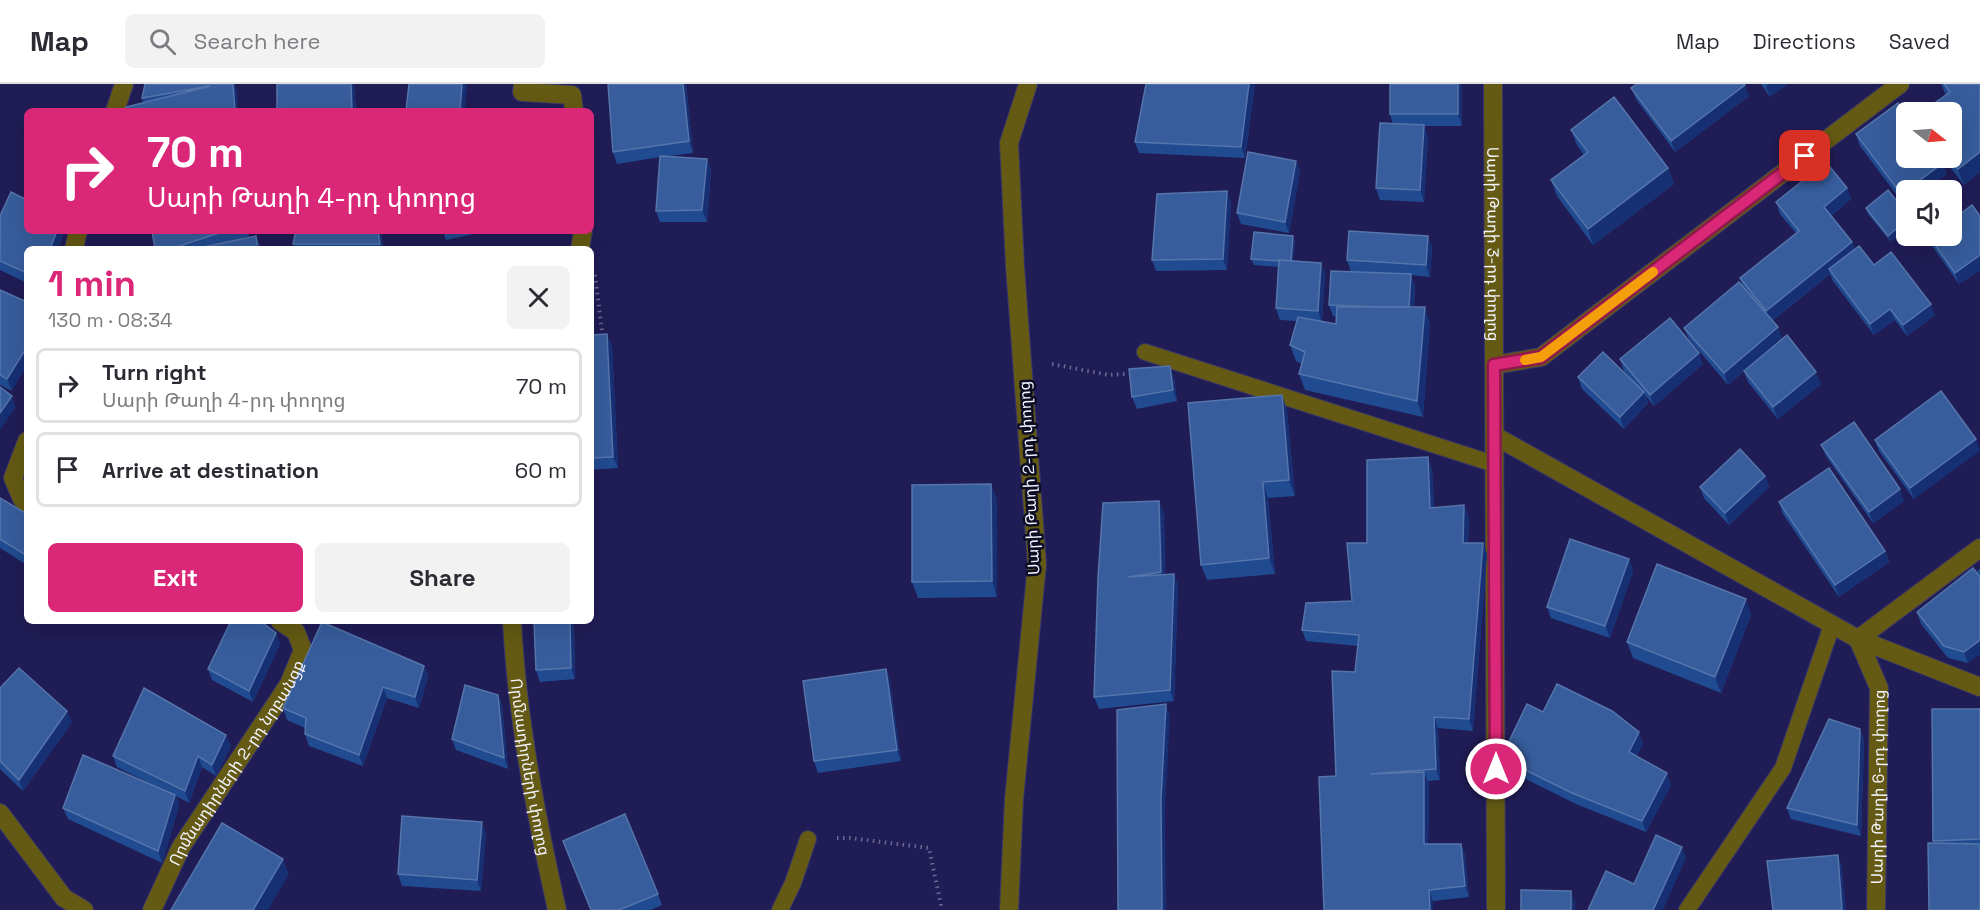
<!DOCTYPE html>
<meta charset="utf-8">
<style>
body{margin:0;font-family:"Space Grotesk","Noto Sans Armenian",sans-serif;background:#f2f2f3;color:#2b2b33;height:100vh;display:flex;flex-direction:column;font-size:22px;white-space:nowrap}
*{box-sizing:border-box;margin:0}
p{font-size:20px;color:#7c7c81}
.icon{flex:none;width:33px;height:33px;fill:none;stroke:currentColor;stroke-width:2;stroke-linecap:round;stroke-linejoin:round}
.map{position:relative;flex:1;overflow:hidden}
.details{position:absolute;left:24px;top:162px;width:570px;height:378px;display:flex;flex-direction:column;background:#fff;border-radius:9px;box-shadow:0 6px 24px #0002}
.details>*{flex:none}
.top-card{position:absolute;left:24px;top:24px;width:570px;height:126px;border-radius:9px;box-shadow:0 6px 24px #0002;background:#db2777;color:#fff;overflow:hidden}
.needle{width:39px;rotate:107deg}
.fabs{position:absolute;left:1896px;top:18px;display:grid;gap:12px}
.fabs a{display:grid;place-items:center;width:66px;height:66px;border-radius:9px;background:#fff;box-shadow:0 6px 24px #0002;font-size:30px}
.pin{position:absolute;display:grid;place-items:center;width:51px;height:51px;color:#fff;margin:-26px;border-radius:12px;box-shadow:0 3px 9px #0006}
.me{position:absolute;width:66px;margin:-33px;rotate:0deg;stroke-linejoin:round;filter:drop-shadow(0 0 4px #0008)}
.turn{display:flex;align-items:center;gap:21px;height:126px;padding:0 24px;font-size:27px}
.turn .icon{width:78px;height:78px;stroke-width:2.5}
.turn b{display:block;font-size:42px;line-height:51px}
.round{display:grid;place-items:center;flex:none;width:63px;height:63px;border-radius:9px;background:#f2f2f3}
.overview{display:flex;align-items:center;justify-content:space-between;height:102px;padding:0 24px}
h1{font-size:36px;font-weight:800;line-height:45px;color:#db2777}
.action{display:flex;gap:12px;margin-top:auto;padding:12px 24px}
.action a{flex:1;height:69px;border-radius:9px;background:#db2777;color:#fff;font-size:24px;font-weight:800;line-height:69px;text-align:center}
.action a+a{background:#f2f2f3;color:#2b2b33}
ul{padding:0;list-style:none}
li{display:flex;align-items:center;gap:18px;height:75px;margin:0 12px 9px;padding:0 12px;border:3px solid #e1e1e2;border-radius:9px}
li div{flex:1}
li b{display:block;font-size:22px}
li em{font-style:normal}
header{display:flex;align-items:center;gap:36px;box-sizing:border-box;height:84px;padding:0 30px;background:#fff;border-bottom:2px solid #e1e1e2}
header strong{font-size:28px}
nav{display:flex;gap:33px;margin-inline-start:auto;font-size:21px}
.search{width:420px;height:54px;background:#f2f2f3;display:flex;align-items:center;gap:15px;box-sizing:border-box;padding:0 21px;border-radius:9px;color:#7c7c81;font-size:22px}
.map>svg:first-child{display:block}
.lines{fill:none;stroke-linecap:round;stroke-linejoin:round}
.service-casing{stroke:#39366a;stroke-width:18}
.minor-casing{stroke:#39366a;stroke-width:20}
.path{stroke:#6c6a92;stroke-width:4;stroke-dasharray:1.5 4.5;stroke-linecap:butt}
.service{stroke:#645a14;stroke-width:16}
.minor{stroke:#645a14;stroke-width:18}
.wall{fill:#214b90}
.shaded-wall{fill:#173074}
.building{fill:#375d9c;stroke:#5575ab;stroke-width:1.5}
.route-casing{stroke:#8e194d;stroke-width:15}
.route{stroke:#db2777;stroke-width:10}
.slow{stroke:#f59e0b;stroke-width:10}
.labels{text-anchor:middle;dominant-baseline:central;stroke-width:5;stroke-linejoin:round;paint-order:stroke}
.street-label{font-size:16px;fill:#f3f4fc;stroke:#0c0c25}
</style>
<header>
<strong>Map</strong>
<div class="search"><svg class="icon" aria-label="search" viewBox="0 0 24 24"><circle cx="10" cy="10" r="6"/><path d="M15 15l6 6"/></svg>Search here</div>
<nav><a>Map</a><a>Directions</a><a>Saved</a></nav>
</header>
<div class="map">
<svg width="1980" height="826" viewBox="0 0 1980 826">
<rect width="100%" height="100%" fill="#201c56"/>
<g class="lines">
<defs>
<g id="service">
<polyline points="1145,268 1494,380"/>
<polyline points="780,826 793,799 808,755"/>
<polyline points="1687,826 1783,684 1832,541"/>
</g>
<g id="minor">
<polyline points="523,0 522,8 572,11 574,27"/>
<path id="s1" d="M 1493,0 L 1496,826"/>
<polyline points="115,27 124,0"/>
<polyline points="74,165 78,147"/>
<polyline points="580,165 583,147"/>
<polyline points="1494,281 1541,273 1900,0"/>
<polyline points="1495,352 1858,555 1980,603"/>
<polyline points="27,357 13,394 22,415 27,420"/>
<path id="s2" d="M 512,537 C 517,635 536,731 557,826"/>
<polyline points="0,729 64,814 84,826"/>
<path id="s3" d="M 152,826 L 181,763 L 289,600 L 303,566 L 296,548 L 280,537"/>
<polyline points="1009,826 1014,715 1037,480 1015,182 1009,59 1028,0"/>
<path id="s4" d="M 1876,826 L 1879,604 L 1858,555 L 1980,464"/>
</g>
</defs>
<!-- service casing -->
<use href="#service" class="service-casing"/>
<!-- minor casing -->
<use href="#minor" class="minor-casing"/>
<!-- path -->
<g class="path">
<polyline points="595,191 603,255"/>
<polyline points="1052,280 1109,291 1125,290"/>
<polyline points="837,754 850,754 929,764 942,826"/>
</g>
<!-- service -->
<use href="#service" class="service"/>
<!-- minor -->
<use href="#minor" class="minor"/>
</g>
<!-- wall -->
<g class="wall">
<polygon points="145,0 237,8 143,18 142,14"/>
<polygon points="277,0 354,0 356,27 278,27 277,24"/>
<polygon points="686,0 693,69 669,72 707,75 711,86 707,138 660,138 656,127 660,73 617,80 613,68"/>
<polygon points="1146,0 1255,0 1245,74 1139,69 1135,58"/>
<polygon points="1390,0 1462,0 1462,42 1424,42 1428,53 1424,118 1380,116 1376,104 1393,40 1390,30"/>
<polygon points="1761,0 1788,0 1770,13"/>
<polygon points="1941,0 1980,0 1980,88 1964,101 1943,74 1952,74 1946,11"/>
<polygon points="1631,4 1749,12 1675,68 1636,15"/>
<polygon points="1571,46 1668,84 1674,100 1593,161 1557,112 1551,96 1584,71 1577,61"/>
<polygon points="1856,50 1947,90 1925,106 1906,106 1905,122 1860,62"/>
<polygon points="1296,77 1300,88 1289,149 1241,140 1237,129"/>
<polygon points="1847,104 1851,115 1831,132 1852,158 1855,165 1935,231 1907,252 1895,236 1874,251 1833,197 1830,190 1772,237 1778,243 1782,255 1756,277 1821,300 1778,335 1748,298 1744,287 1728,301 1689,255 1684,244 1743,203 1740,194 1796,149 1780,130 1776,118"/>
<polygon points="1888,106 1891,158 1868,130 1866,124"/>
<polygon points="1227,107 1231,119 1227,186 1156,187 1152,176"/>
<polygon points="0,132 65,147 58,165 27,165 27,199 0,186"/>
<polygon points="1980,132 1980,186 1959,200 1933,163 1929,152"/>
<polygon points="152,147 249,147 249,152 233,157 256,152 261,165 155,165"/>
<polygon points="381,147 383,165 295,165 293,160"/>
<polygon points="443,147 488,147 446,156"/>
<polygon points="1428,152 1432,163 1430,193 1411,191 1415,202 1414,223 1430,239 1423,333 1305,306 1299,290 1302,280 1296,277 1290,261 1297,237 1280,236 1276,224 1278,183 1254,181 1251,175 1295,158 1293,177 1321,179 1325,190 1322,238 1336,240 1337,233 1333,232 1329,221 1351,188 1347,176"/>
<polygon points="0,206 12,307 0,301"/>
<polygon points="591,251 612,261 618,384 591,386"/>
<polygon points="1620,275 1703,280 1654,322 1646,312 1648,319 1624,345 1582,305 1578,293 1634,298 1624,287"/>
<polygon points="1174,294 1177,317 1137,325 1132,313"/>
<polygon points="1941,307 1914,415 1879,367 1875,356"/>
<polygon points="1282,311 1287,327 1295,412 1268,414 1275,490 1207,496 1201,481"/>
<polygon points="1821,361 1904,417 1873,439 1826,372"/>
<polygon points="1432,385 1434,423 1469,433 1468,459 1483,459 1487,470 1473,647 1438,644 1440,696 1428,697 1429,700 1428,760 1461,760 1465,771 1469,813 1433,817 1433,826 1324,826 1336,692 1355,588 1358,562 1306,557 1302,546 1352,517 1367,459"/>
<polygon points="1765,392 1769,403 1729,441 1704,414 1700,403"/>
<polygon points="991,400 997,416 997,513 918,514 912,498"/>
<polygon points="0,414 27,430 27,481 0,464"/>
<polygon points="1779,418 1885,467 1889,478 1839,513 1783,430"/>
<polygon points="1164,429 1165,490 1174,490 1178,501 1174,617 1099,625 1094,613"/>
<polygon points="1629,475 1633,487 1610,554 1551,534 1547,523"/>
<polygon points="1980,485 1980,570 1968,579 1948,574 1921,540 1917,528 1980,493 1977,487"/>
<polygon points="1751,531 1721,609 1633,574 1627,558"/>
<polygon points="574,537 575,595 540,598 536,586"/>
<polygon points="276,549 280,560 253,618 212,596 208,585"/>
<polygon points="424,582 428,593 419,624 387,614 363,682 309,662 305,650 305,644 287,636 283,624"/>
<polygon points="886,585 890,597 901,677 818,689 814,677"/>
<polygon points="0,604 72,638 23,707 0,685"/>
<polygon points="498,611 502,622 508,685 456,666 452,655"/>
<polygon points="1980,625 1980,826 1933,757"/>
<polygon points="1543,628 1643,659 1637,672 1671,701 1646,748 1576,720 1505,685 1501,674"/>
<polygon points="1860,645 1864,657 1861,752 1791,735 1787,724"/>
<polygon points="231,662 216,692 202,683 189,719 176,712 179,722 162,779 68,735 63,724 159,704 117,683 113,672"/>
<polygon points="486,749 481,807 402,802 398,790"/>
<polygon points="563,757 658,810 662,821 651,826 591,826"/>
</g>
<!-- shaded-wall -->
<g class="shaded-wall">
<polygon points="233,0 235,0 237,8 238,27 235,27"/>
<polygon points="351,0 354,0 356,27 352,27"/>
<polygon points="462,0 467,0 465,27 460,27"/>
<polygon points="683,0 686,0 693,69 689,57"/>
<polygon points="1249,0 1255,0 1245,74 1241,63"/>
<polygon points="1458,0 1462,0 1462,42 1458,30"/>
<polygon points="1769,0 1788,0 1770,13 1766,2"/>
<polygon points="1745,1 1749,12 1675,68 1671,57"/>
<polygon points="1424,41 1428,53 1424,118 1420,106"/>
<polygon points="1980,68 1980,88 1964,101 1958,85"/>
<polygon points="707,75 711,86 707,138 702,126"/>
<polygon points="1296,77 1300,88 1289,149 1285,138"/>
<polygon points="1943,79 1947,90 1925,106 1906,106 1906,121 1905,122 1901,110"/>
<polygon points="1668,84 1674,100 1593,161 1588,145"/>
<polygon points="1847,104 1851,115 1828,134 1824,123"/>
<polygon points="1227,107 1231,119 1227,186 1223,175"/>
<polygon points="1906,137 1906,145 1891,158 1888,152"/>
<polygon points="57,147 65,147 58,165 50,165"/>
<polygon points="378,147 381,147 383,165 381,165 380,160"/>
<polygon points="256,152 260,164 261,165 258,165"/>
<polygon points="1293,152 1295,158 1293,184 1291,178"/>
<polygon points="1428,152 1432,163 1430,193 1426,181"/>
<polygon points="1852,158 1856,169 1829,185 1830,190 1770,238 1766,227"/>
<polygon points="1980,171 1980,186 1959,200 1955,189"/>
<polygon points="1321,179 1325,190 1322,239 1318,227"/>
<polygon points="1411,190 1415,202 1413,236 1409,225"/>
<polygon points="1931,220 1935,231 1907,252 1903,241"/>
<polygon points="1425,223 1430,239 1423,333 1417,317"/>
<polygon points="1890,225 1895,236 1874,251 1870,240"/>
<polygon points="1778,243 1782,255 1728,301 1724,289"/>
<polygon points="607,250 612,261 618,384 613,373"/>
<polygon points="27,263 27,281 12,307 7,295"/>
<polygon points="1699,269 1703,280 1654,322 1650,311"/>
<polygon points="1170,282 1174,294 1177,317 1173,306"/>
<polygon points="1816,288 1821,300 1778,335 1773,323"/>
<polygon points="1644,308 1648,319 1624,345 1620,333"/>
<polygon points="1282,311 1287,327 1295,412 1289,396"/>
<polygon points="12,312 16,323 0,346 0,329"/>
<polygon points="1976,355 1980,367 1914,415 1910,404"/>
<polygon points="1428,373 1432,385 1434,435 1430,424"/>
<polygon points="1765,392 1769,403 1729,441 1725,429"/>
<polygon points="1263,398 1268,414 1275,490 1269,474"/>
<polygon points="991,400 997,416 997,513 992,497"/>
<polygon points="1900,405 1904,417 1873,439 1869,428"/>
<polygon points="1159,417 1164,429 1165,500 1161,488"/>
<polygon points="1464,421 1469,433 1467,470 1463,459"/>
<polygon points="1483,459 1487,470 1473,647 1469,635"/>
<polygon points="1885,467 1889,478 1839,513 1835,501"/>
<polygon points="1629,475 1633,487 1610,554 1605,542"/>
<polygon points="1174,490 1178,501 1174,617 1170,606"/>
<polygon points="1746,515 1751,531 1721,609 1715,593"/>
<polygon points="570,537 574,537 575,595 571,584"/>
<polygon points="276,549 280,560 253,618 249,607"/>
<polygon points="1980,556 1980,570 1968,579 1964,568"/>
<polygon points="424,582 428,593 419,624 415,613"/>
<polygon points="886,585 890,597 901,677 897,666"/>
<polygon points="383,603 387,614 363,682 359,671"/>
<polygon points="498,611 502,622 508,685 504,674"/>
<polygon points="1166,620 1170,632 1165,726 1166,826 1162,826 1161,715"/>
<polygon points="67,627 72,638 23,707 19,696"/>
<polygon points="1434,633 1438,644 1440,696 1436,685"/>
<polygon points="1860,645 1864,657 1861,752 1857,741"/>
<polygon points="1639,648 1643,659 1633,679 1629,668"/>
<polygon points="226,651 231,662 216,692 212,681"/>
<polygon points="198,672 202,683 189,719 185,707"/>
<polygon points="1424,688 1429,700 1428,772 1424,760"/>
<polygon points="1667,689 1671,701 1646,748 1642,737"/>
<polygon points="175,711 179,722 162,779 158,767"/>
<polygon points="482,738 486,749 481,807 477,796"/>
<polygon points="1461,760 1465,771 1469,813 1465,802"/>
<polygon points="1682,763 1686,774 1663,826 1653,826"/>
<polygon points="1838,771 1842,783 1846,826 1842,826"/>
<polygon points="283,775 289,790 268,826 253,826"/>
<polygon points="1429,806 1433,817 1433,826 1430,826"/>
<polygon points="1571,807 1575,819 1575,826 1571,826"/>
</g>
<!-- building -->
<g class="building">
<polygon points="145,0 233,0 235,27 126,27 126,23 210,2 142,14"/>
<polygon points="277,0 351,0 352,27 311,27 277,24"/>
<polygon points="409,0 462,0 460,27 406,27"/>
<polygon points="608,0 683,0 689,57 613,68"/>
<polygon points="1146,0 1249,0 1241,63 1135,58"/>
<rect x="1390" y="0" width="68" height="30"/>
<polygon points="1637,0 1744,0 1745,1 1671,57 1631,4"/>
<polygon points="1944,0 1980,0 1980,68 1958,85 1949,74 1952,74 1952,28 1922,28 1950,8"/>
<polygon points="1614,13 1668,84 1588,145 1551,96 1588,68 1571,46"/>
<polygon points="1898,19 1906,30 1906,74 1939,74 1943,79 1901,110 1856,50"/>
<polygon points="1380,39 1424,41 1420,106 1376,104"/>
<polygon points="1248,68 1296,77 1285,138 1237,129"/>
<polygon points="660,72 707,75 702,126 656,127"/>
<polygon points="1826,78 1847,104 1824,123 1852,158 1766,227 1740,194 1799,147 1776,118"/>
<polygon points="1888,106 1906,129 1906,137 1888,152 1866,124"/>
<polygon points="1227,107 1223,175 1152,176 1157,110"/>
<polygon points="11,108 27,116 27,147 57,147 50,165 27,165 27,189 0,177 0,132"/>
<polygon points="1972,121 1980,132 1980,171 1955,189 1929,152 1952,152 1952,136"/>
<polygon points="152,147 225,147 170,165 155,165"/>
<polygon points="296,147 378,147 380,160 293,160"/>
<polygon points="1349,147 1428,152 1426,181 1347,176"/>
<polygon points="1254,148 1293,152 1291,177 1279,176 1279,177 1251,175"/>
<polygon points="256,152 258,165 203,165 203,163"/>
<polygon points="1859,162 1874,181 1891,168 1931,220 1903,241 1890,225 1870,240 1829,185"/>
<polygon points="1279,176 1321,179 1318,227 1276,224"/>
<polygon points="1331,187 1411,190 1409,223 1381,223 1329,221"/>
<polygon points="1739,198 1778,243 1724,289 1684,244"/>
<polygon points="0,206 27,218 27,263 7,295 0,291"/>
<polygon points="1337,223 1425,223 1417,317 1299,290 1305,268 1290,261 1298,233 1336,240"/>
<polygon points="1670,234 1699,269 1650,311 1620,275"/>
<polygon points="607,250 613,373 591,374 591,251"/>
<polygon points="1787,251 1816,288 1773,323 1744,287"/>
<polygon points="1603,268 1644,308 1620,333 1578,293"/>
<polygon points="1170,282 1173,306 1132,313 1129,285"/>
<polygon points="0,303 12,312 0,329"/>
<polygon points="1941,307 1976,355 1910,404 1875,356"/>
<polygon points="1282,311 1289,396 1263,398 1269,474 1201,481 1188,319"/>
<polygon points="1854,338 1900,405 1869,428 1821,361"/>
<polygon points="1740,365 1765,392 1725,429 1700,403"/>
<polygon points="1428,373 1430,424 1464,421 1463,459 1483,459 1469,635 1434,633 1436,685 1370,690 1424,688 1424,760 1461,760 1465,802 1429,806 1430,826 1324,826 1319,693 1336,692 1332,587 1355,588 1359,551 1302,546 1306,519 1352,517 1347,459 1367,459 1367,376"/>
<polygon points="1829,384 1885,467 1835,501 1779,418"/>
<polygon points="991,400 992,497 912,498 912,401"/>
<polygon points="0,414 27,430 27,472 0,455"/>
<polygon points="1159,417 1161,488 1128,493 1174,490 1170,606 1094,613 1098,494 1103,419"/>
<polygon points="1570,455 1629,475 1605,542 1547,523"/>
<polygon points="1657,480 1746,515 1715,593 1627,558"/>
<polygon points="1973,484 1980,493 1980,556 1964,568 1944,562 1917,528"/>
<polygon points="231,537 260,537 276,549 249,607 208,585"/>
<polygon points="534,537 570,537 571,584 536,586"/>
<polygon points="322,538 424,582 415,613 383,603 359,671 305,650 306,634 283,624"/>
<polygon points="19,584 67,627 19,696 0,677 0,604"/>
<polygon points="886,585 897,666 814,677 803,597"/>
<polygon points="1557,600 1612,627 1639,648 1629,668 1667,689 1642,737 1572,709 1501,674 1527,620 1543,628"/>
<polygon points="465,601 498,611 504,674 452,655"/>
<polygon points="144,604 226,651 212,681 198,672 185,707 113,672"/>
<polygon points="1166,620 1161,715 1162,826 1118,826 1117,626"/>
<polygon points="1932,625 1980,625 1980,755 1933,757"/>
<polygon points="1829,635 1860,645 1857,741 1787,724"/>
<polygon points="83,671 175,711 158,767 63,724"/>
<polygon points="625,730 658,810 619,826 591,826 563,757"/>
<polygon points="402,732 482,738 477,796 398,790"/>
<polygon points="222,739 283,775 253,826 171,826"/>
<polygon points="1656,751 1682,763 1653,826 1588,826 1606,787 1634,800"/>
<polygon points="1928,759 1980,760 1980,826 1929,826"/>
<polygon points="1838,771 1842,826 1773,826 1767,777"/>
<polygon points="1521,806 1571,807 1571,826 1521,826"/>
</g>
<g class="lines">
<defs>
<polyline id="route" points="1496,685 1494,281 1541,273 1805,72"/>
</defs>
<!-- route casing -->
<use href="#route" class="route-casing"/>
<!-- route -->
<use href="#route" class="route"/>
<!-- slow -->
<polyline class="slow" points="1525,276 1541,273 1653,188"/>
</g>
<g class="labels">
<!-- street labels -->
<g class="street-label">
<text stroke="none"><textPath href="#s1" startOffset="160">Սարի Թաղի 3-րդ փողոց</textPath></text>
<text transform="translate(1029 394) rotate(-93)">Սարի Թաղի 2-րդ փողոց</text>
<text stroke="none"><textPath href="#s3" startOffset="170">Որմնադիրների 2-րդ նրբանցք</textPath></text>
<text stroke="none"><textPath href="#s2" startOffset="147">Որմնադիրների փողոց</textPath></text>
<text stroke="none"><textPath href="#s4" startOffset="123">Սարի Թաղի 6-րդ փողոց</textPath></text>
</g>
</g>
</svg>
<div class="fabs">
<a><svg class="needle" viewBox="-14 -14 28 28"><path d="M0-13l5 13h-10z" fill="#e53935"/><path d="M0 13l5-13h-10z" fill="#7c7c81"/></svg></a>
<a><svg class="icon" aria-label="sound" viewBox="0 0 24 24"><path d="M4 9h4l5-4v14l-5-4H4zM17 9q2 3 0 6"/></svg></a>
</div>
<div class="pin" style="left:1805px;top:72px;background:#d93025"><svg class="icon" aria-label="arrive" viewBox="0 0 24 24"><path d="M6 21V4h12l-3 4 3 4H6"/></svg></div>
<svg class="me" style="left:1496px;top:685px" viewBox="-20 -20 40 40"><circle r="17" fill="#db2777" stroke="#fff" stroke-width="3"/><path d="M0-11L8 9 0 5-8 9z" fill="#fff"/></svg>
<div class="top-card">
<div class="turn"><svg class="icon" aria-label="right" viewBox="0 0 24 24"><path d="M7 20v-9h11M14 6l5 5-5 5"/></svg><div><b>70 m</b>Սարի Թաղի 4-րդ փողոց</div></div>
</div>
<section class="details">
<div class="overview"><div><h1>1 min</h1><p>130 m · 08:34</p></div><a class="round"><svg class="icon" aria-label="close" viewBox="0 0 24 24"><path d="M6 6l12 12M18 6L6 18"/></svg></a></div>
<ul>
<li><svg class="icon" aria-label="right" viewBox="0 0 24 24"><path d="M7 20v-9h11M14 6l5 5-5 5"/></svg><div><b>Turn right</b><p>Սարի Թաղի 4-րդ փողոց</p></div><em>70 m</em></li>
<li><svg class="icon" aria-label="arrive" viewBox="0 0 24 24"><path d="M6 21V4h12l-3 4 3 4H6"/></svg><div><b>Arrive at destination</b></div><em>60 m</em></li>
</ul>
<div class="action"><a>Exit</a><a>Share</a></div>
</section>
</div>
